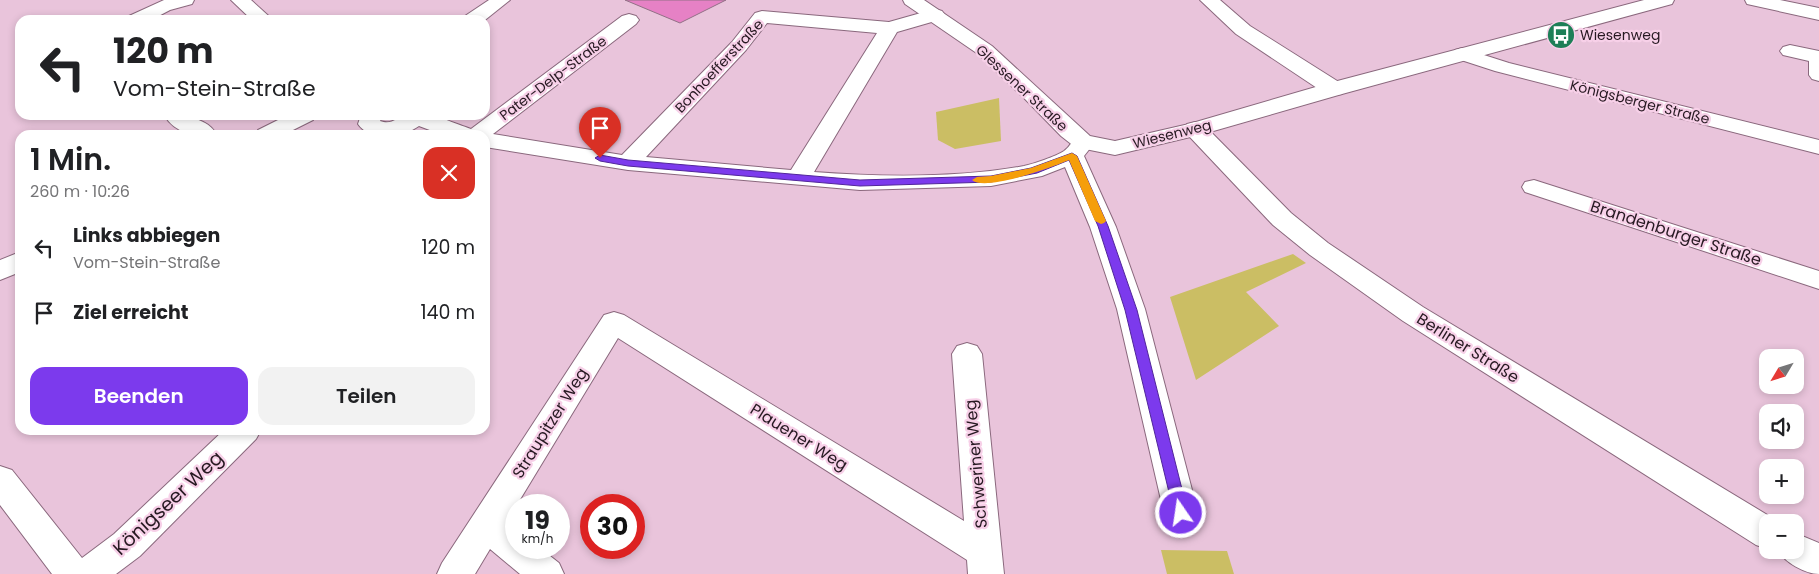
<!DOCTYPE html>
<html lang="de">
<meta charset="utf-8">
<style>
body{margin:0;font-family:Poppins,sans-serif;background:#f2f2f2;color:#202124;height:100vh;display:flex;flex-direction:column;font-size:19px;white-space:nowrap}
*{box-sizing:border-box;margin:0}
p{font-size:16px;color:#757577}
.icon{flex:none;width:28px;height:28px;fill:none;stroke:currentColor;stroke-width:2;stroke-linecap:round;stroke-linejoin:round}
.map{position:relative;flex:1;overflow:hidden}
.details{position:absolute;left:15px;top:130px;width:475px;height:305px;display:flex;flex-direction:column;background:#fff;border-radius:15px;box-shadow:0 2px 8px #0003}
.details>*{flex:none}
.banner{position:absolute;left:15px;top:15px;width:475px;height:105px;border-radius:15px;box-shadow:0 2px 8px #0003;background:#fff;color:#202124;overflow:hidden}
.needle{width:32px;rotate:232deg}
.fabs{position:absolute;left:1759px;top:349px;display:grid;gap:10px}
.fabs a{display:grid;place-items:center;width:45px;height:45px;border-radius:10px;background:#fff;box-shadow:0 2px 8px #0003;font-size:25px}
.speed{position:absolute;left:505px;top:494px;display:flex;gap:10px;font-size:25px;font-weight:700;text-align:center}
.speed>*{display:grid;place-content:center;width:65px;height:65px;border-radius:50%;background:#fff;box-shadow:0 2px 8px #0003;line-height:1}
.speed small{font-size:12px;font-weight:400}
.speed .limit{border:8px solid #d22;background:#fff;color:#111}
.pin{position:absolute;display:grid;place-items:center;width:42px;height:42px;color:#fff;margin:-51px -21px;border-radius:50% 50% 50% 0;rotate:-45deg;box-shadow:0 0 5px #0007}
.pin .icon{rotate:45deg}
.me{position:absolute;width:55px;margin:-28px;rotate:347deg;stroke-linejoin:round;filter:drop-shadow(0 0 4px #0008)}
.turn{display:flex;align-items:center;gap:18px;height:105px;padding:0 15px;font-size:22px}
.turn .icon{width:65px;height:65px;stroke-width:2.5}
.turn b{display:block;font-size:35px;line-height:42px}
.round{display:grid;place-items:center;flex:none;width:52px;height:52px;border-radius:15px;background:#f2f2f2}
.head{display:flex;align-items:center;justify-content:space-between;height:85px;padding:0 15px}
h1{font-size:30px;font-weight:600;line-height:38px}
.action{display:flex;gap:10px;margin-top:auto;padding:10px 15px}
.action a{flex:1;height:58px;border-radius:15px;background:#7c3aed;color:#fff;font-size:20px;font-weight:600;line-height:58px;text-align:center}
.action a+a{background:#f2f2f2;color:#202124}
ul{padding:0;list-style:none}
li{display:flex;align-items:center;gap:15px;height:65px;padding:0 15px}
li div{flex:1}
li b{display:block;font-size:19px}
li em{font-style:normal}
.map>svg:first-child{display:block}
.green{fill:#cbbe64}
.building{fill:#e681c5;stroke:#927086}
.lines{fill:none;stroke-linecap:round;stroke-linejoin:round}
.minor-casing{stroke:#8a687d;stroke-width:2}
.tertiary-casing{stroke:#8a687d;stroke-width:2}
.minor{fill:#fff;fill-rule:evenodd}
.tertiary{fill:#fff;fill-rule:evenodd}
.route{fill:#7c3aed;stroke:#51269a}
.slow{fill:#f59e0b}
.labels{text-anchor:middle;dominant-baseline:central;stroke-width:4.5;stroke-linejoin:round;paint-order:stroke}
.far-poi-label{font-size:14px;fill:#271922;stroke:#f7d0e8;text-anchor:start}
.far-street-label{font-size:14px;fill:#271922;stroke:#f7d0e8}
.street-label{font-size:16px;fill:#271922;stroke:#f7d0e8}
.near-street-label{font-size:19px;fill:#271922;stroke:#f7d0e8}
</style>
<div class="map">
<svg width="1819" height="574" viewBox="0 0 1819 574">
<rect width="100%" height="100%" fill="#e9c4db"/>
<!-- green -->
<g class="green">
<polygon points="999,98 1001,141 955,149 938,140 936,112"/>
<polygon points="1293,254 1306,263 1246,292 1279,326 1196,380 1170,297"/>
<polygon points="1161,550 1227,551 1234,574 1167,574"/>
</g>
<!-- building -->
<polygon class="building" points="625,0 726,0 680,23"/>
<g class="lines">
<defs>
<g id="minor">
<polygon points="164,0 194,0 192,4 170,10 151,20 126,20 129,16"/>
<polygon points="231,0 251,0 273,20 252,20"/>
<polygon points="1200,0 1220,0 1250,26 1342,84 1345,89 1342,94 1334,95 1326,94 1236,34"/>
<path d="M 935,9 L 942,11 L 945,15 L 942,19 L 897,32 L 814,172 C 880,177 959,178 1024,166 C 1033,164 1057,156 1064,151 C 1076,142 1071,132 1091,137 L 1095,142 L 1084,156 L 1116,227 L 1145,309 L 1198,513 L 1193,523 L 1181,527 L 1169,523 L 1164,513 L 1117,309 L 1090,227 L 1065,167 L 1042,176 L 991,186 L 860,190 L 628,170 L 485,147 L 485,135 L 443,135 L 419,126 C 404,137 370,142 358,124 L 361,115 L 383,115 L 380,121 C 392,125 396,118 406,115 C 424,109 453,123 471,129 L 622,16 L 629,14 L 636,16 L 639,20 L 636,24 L 493,134 L 622,155 L 732,42 L 755,13 L 762,11 L 889,22 ZM 767,23 L 877,33 L 791,170 L 646,157 L 746,50 Z"/>
<polygon points="1790,45 1819,51 1819,81 1812,79 1809,75 1809,61 1783,55 1780,51 1783,47"/>
<polygon points="1462,48 1509,63 1819,140 1819,154 1495,71 1455,58 1452,54 1455,50"/>
<path d="M 164,115 C 180,115 205,117 215,132 L 213,135 C 192,135 176,134 164,115 Z"/>
<polygon points="1195,122 1203,124 1291,213 1328,243 1423,307 1779,522 1768,522 1768,549 1756,545 1403,321 1310,255 1273,225 1187,134 1184,129 1187,124"/>
<polygon points="1534,180 1819,271 1819,289 1525,192 1522,187 1525,182"/>
<polygon points="614,312 624,315 964,521 952,354 957,346 967,343 977,346 982,354 1004,574 968,574 967,560 618,338 507,521 516,529 516,548 540,548 559,563 564,574 520,574 490,549 475,574 437,574 442,563 604,315"/>
<polygon points="224,430 261,430 256,439 140,556 116,574 52,574 0,505 0,466 12,470 82,558 114,534"/>
<path d="M 1795,533 L 1819,543 L 1819,574 C 1805,574 1784,562 1778,550 L 1795,550 Z"/>
</g>
<g id="tertiary">
<polygon points="489,0 510,0 485,20 462,20 465,16"/>
<polygon points="903,0 924,0 992,46 1090,136 1115,141 1189,124 1326,84 1644,0 1674,0 1672,4 1342,94 1203,134 1115,155 1075,147 1061,136 1024,98 978,54 905,4"/>
<polygon points="1745,0 1780,0 1819,8 1819,20 1747,4"/>
<polygon points="288,115 316,115 313,120 283,135 255,135 258,130"/>
<polygon points="20,252 20,272 0,280 0,260"/>
</g>
</defs>
<!-- minor casing -->
<use href="#minor" class="minor-casing"/>
<!-- tertiary casing -->
<use href="#tertiary" class="tertiary-casing"/>
<!-- minor -->
<use href="#minor" class="minor"/>
<!-- tertiary -->
<use href="#tertiary" class="tertiary"/>
</g>
<!-- route -->
<polygon class="route" points="1072,153 1077,156 1108,226 1137,310 1188,513 1186,517 1181,519 1176,517 1174,513 1125,310 1098,226 1069,160 1037,173 991,182 860,186 628,166 600,161 595,158 600,155 628,160 860,180 991,176 1031,168"/>
<!-- slow -->
<path class="slow" d="M 1072,153 L 1077,156 L 1106,221 L 1104,223 L 1101,224 L 1095,221 L 1069,160 C 1053,167 985,192 972,180 L 977,177 L 991,176 L 1031,168 Z"/>
<!-- icons -->
<defs>
<symbol id="bus-disc" viewBox="-11 -11 22 22"><circle r="9.5" fill="#1d7f57" stroke="#f7d0e8"/><path d="M-5-6H5V4H4V6H2V4H-2V6H-4V4H-5ZM-3.5-4V0h7V-4ZM-3.5 1.2v1.5H-2V1.2ZM2 1.2v1.5H3.5V1.2Z" fill="#fff"/></symbol>
</defs>
<g fill-rule="evenodd">
<use href="#bus-disc" x="1545" y="19" width="32" height="32"/>
</g>
<g class="labels">
<!-- far-poi labels -->
<g class="far-poi-label">
<text x="1580" y="35">Wiesenweg</text>
</g>
<!-- far-street labels -->
<g class="far-street-label">
<text transform="translate(719 66) rotate(-47)">Bonhoefferstraße</text>
<text transform="translate(553 78) rotate(-37)">Pater-Delp-Straße</text>
<text transform="translate(1022 88) rotate(43)">Glessener Straße</text>
<text transform="translate(1640 102) rotate(14)">Königsberger Straße</text>
<text transform="translate(1172 134) rotate(-14)">Wiesenweg</text>
</g>
<!-- street labels -->
<g class="street-label">
<text transform="translate(1676 233) rotate(18)">Brandenburger Straße</text>
<text transform="translate(1468 348) rotate(32)">Berliner Straße</text>
<text transform="translate(550 423) rotate(-58)">Straupitzer Weg</text>
<text transform="translate(799 437) rotate(32)">Plauener Weg</text>
<text transform="translate(976 464) rotate(-95)">Schweriner Weg</text>
</g>
<!-- near-street labels -->
<g class="near-street-label">
<text transform="translate(168 503) rotate(-43)">Königseer Weg</text>
</g>
</g>
</svg>
<div class="fabs">
<a><svg class="needle" viewBox="-14 -14 28 28"><path d="M0-13l5 13h-10z" fill="#e53935"/><path d="M0 13l5-13h-10z" fill="#757577"/></svg></a>
<a><svg class="icon" aria-label="sound" viewBox="0 0 24 24"><path d="M4 9h4l5-4v14l-5-4H4zM17 9q2 3 0 6"/></svg></a>
<a>+</a>
<a>−</a>
</div>
<div class="speed"><div>19<small>km/h</small></div><div class="limit">30</div></div>
<div class="pin" style="left:600px;top:158px;background:#d93025"><svg class="icon" aria-label="arrive" viewBox="0 0 24 24"><path d="M6 21V4h12l-3 4 3 4H6"/></svg></div>
<svg class="me" style="left:1181px;top:513px" viewBox="-20 -20 40 40"><circle r="17" fill="#7c3aed" stroke="#fff" stroke-width="3"/><path d="M0-11L8 9 0 5-8 9z" fill="#fff"/></svg>
<div class="banner">
<div class="turn"><svg class="icon" aria-label="left" viewBox="0 0 24 24"><path d="M17 20v-9H6M10 6l-5 5 5 5"/></svg><div><b>120 m</b>Vom-Stein-Straße</div></div>
</div>
<section class="details">
<div class="head"><div><h1>1 Min.</h1><p>260 m · 10:26</p></div><a class="round" style="background:#d93025;color:#fff"><svg class="icon" aria-label="close" viewBox="0 0 24 24"><path d="M6 6l12 12M18 6L6 18"/></svg></a></div>
<ul>
<li><svg class="icon" aria-label="left" viewBox="0 0 24 24"><path d="M17 20v-9H6M10 6l-5 5 5 5"/></svg><div><b>Links abbiegen</b><p>Vom-Stein-Straße</p></div><em>120 m</em></li>
<li><svg class="icon" aria-label="arrive" viewBox="0 0 24 24"><path d="M6 21V4h12l-3 4 3 4H6"/></svg><div><b>Ziel erreicht</b></div><em>140 m</em></li>
</ul>
<div class="action"><a>Beenden</a><a>Teilen</a></div>
</section>
</div>
